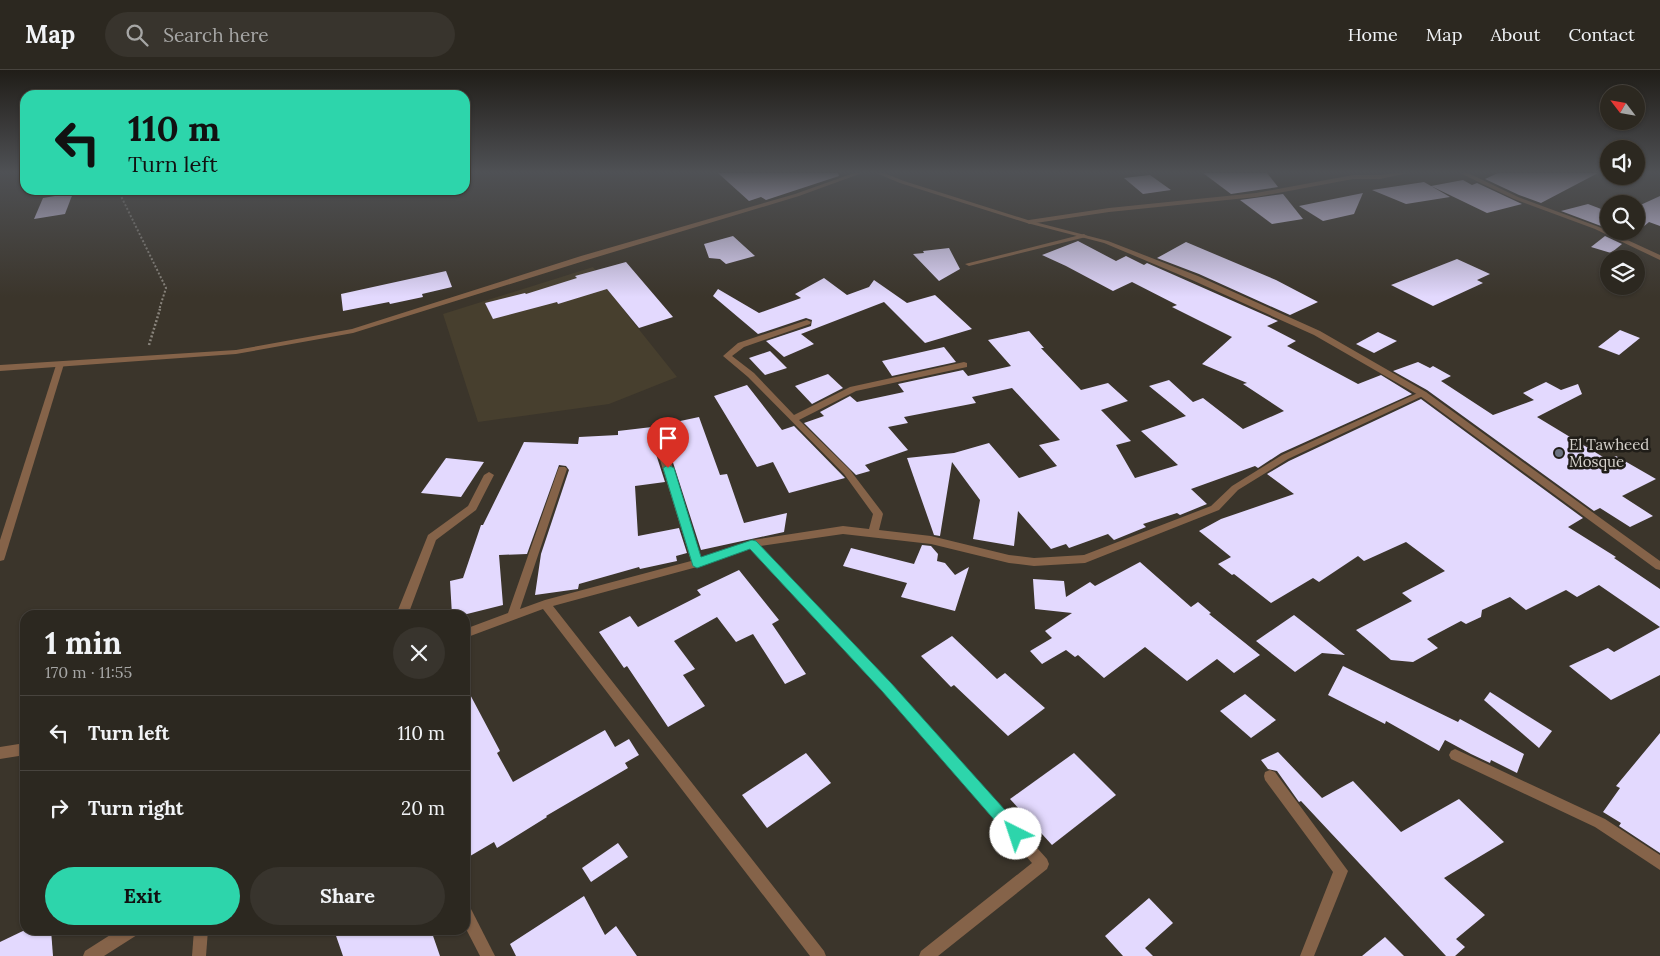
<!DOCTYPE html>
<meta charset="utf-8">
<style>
body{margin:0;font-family:Lora,serif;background:#38342d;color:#f1f3f6;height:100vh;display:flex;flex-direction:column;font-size:19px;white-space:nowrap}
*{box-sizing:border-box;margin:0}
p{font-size:16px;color:#a6a6a5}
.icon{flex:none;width:28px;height:28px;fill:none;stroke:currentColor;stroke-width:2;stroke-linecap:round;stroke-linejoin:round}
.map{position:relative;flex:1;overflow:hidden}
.panel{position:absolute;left:20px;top:540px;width:450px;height:325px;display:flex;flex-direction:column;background:#2c2820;border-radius:15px;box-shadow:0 1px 4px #0004,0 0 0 1px #48443e}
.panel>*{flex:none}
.guide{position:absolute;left:20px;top:20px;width:450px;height:105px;border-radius:15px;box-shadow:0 1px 4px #0004,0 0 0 1px #48443e;background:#2dd5ab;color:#111;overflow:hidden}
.needle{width:32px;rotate:301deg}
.fabs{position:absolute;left:1600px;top:15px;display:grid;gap:10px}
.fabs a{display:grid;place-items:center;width:45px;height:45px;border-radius:50%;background:#2c2820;box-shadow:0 1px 4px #0004,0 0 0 1px #48443e;font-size:25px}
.pin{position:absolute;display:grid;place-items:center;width:42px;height:42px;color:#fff;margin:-51px -21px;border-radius:50% 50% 50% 0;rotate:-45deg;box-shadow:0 0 5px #0007}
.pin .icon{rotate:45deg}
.me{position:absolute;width:55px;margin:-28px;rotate:319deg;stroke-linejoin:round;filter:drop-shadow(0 0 4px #0008)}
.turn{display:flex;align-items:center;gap:18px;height:105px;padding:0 25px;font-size:22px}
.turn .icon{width:65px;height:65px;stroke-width:2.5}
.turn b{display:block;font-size:35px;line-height:42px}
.round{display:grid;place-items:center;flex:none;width:52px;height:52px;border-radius:26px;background:#38342d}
.head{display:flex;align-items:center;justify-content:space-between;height:85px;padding:0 25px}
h1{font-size:30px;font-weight:700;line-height:38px}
.cta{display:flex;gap:10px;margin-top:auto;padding:10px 25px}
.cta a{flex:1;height:58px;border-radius:30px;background:#2dd5ab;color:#111;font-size:20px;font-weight:700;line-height:58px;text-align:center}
.cta a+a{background:#38342d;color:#f1f3f6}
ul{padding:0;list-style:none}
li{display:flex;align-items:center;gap:15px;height:75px;padding:0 25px;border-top:1px solid #48443e}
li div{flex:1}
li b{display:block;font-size:19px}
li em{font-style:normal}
header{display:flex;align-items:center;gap:30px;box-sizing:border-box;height:70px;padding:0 25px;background:#2c2820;border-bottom:1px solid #48443e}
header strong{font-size:24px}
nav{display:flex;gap:28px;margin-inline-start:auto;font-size:18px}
.search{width:350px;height:45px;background:#38342d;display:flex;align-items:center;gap:12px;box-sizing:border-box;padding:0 18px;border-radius:28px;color:#a6a6a5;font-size:19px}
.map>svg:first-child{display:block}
.built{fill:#473f2e}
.building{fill:#e3d9fe}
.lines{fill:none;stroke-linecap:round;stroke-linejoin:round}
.path-far1{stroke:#89847c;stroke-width:2;stroke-dasharray:2 2;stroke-linecap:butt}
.path{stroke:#89847c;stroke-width:2.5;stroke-dasharray:2 2;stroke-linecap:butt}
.service{fill:#856349;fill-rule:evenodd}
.minor{fill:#856349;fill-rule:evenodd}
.tertiary{fill:#856349;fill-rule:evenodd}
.route{fill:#2dd5ab;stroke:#1d8a6f}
.worship-dot{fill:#6b7280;stroke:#201d18;stroke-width:2}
.labels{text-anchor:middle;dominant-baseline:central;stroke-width:5;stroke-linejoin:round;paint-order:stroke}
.poi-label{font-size:15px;fill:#d7d3cd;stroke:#201d18;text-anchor:start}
</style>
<header>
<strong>Map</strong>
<div class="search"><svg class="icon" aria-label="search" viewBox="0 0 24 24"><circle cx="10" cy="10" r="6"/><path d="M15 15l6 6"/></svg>Search here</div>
<nav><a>Home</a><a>Map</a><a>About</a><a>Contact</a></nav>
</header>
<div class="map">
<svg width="1660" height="886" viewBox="0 0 1660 886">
<rect width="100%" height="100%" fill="#3b352b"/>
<!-- built -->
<polygon class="built" points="593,197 629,247 677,307 609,334 478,352 443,244"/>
<!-- building -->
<g class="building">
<polygon points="718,103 838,103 839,106 766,130 761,127 749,131"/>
<polygon points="1203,103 1267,103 1278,117 1231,124"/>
<polygon points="1498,103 1598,103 1541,133 1519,125 1485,109"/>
<polygon points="1150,105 1171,120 1143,124 1124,108"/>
<polygon points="1463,110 1472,115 1477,113 1522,134 1487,143 1431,116 1450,127 1406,134 1372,120 1424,112 1431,116"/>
<polygon points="73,123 65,144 34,149 43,128"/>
<polygon points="1363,123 1354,144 1323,151 1299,136"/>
<polygon points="1283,124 1303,149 1272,154 1240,130"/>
<polygon points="1660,126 1660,156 1649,152 1629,169 1613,161 1636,161 1636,137"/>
<polygon points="1588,134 1609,142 1609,159 1561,141"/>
<polygon points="733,166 755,186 726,194 720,189 709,188 704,174"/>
<polygon points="1605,166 1622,174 1611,183 1591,177"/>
<polygon points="1078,171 1116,191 1126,186 1144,195 1147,193 1278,251 1267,256 1296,271 1287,276 1358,314 1381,305 1412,324 1281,383 1258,398 1255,396 1191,419 1207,434 1180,445 1177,443 1143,454 1146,457 1114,470 1108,464 1069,478 1066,474 1051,479 1018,441 1014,476 973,469 980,430 952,392 940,466 934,465 907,388 954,383 989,373 1019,408 1057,396 1039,375 1060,370 1012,318 972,327 976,333 904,347 908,353 888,357 908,380 865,395 870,401 856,405 804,353 824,346 820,342 850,326 857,332 904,322 898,314 963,300 968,306 1011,296 988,270 1029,261 1044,278 1041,278 1081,320 1108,313 1128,331 1101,340 1131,371 1116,375 1135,408 1178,395 1141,361 1186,346 1149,316 1169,310 1193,332 1203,328 1243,359 1284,341 1243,314 1247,313 1202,294 1232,267 1172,237 1177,235 1132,212 1113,221 1066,196 1042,185"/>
<polygon points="1186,172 1276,210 1318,232 1290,245 1199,204 1157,188"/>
<polygon points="949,178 960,199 939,211 913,184 924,183 923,181"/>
<polygon points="1457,189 1490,204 1477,210 1483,213 1433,236 1391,215"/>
<polygon points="626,192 673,247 639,258 607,219 558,234 557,232 493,249 485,233 525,223 526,224 577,208 575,206"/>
<polygon points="446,201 452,217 422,224 423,227 390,234 389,232 343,241 341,224"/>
<polygon points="824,208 847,225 869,217 874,210 907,233 935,225 972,259 925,273 884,232 801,264 814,274 784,287 766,271 811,256 812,250 806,248 758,264 713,226 718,219 759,243 801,228 795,224"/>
<polygon points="1620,260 1640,268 1619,285 1598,277"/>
<polygon points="1378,262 1397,271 1374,283 1356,274"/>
<polygon points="944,277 956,292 892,306 882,291"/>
<polygon points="770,281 787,298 765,305 749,288"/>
<polygon points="1418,292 1430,298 1433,296 1451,306 1441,311 1493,345 1534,330 1523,323 1546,312 1561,320 1578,314 1582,324 1537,347 1608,390 1616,386 1656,409 1622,426 1653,446 1630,457 1600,438 1594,441 1427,320 1393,301"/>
<polygon points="828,304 843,318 812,334 795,316"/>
<polygon points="747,315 782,360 794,356 845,408 789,423 773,392 757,397 714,326"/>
<polygon points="1421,329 1583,448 1568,457 1616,487 1614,488 1660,519 1660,605 1611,630 1569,596 1608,578 1614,582 1660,557 1599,515 1577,527 1566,520 1526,540 1510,527 1482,540 1481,547 1466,554 1461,551 1427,569 1438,578 1413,592 1391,590 1356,560 1412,531 1402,523 1445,501 1406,472 1364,491 1358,486 1319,512 1313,508 1271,533 1234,504 1232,505 1218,494 1231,487 1199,461 1221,449 1294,424 1267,404 1289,391"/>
<polygon points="699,347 720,405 727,404 744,453 787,443 784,462 701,480 669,380 667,364 659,359 653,364 655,381 665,412 635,416 638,466 679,458 687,483 676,486 677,491 640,499 639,497 579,514 578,519 535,525 541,484 569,400 566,396 559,395 527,484 499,485 503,535 463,545 452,545 450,511 463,508 481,455 483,455 524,372 578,374 579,367 618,365 618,361 652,357"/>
<polygon points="446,388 484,392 461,427 421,423"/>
<polygon points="922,475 931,476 938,484 937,491 945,493 955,505 969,497 955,541 901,527 907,513 843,496 851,478 914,494"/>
<polygon points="1140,492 1191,537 1198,532 1211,543 1209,544 1260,585 1234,603 1217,589 1187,611 1145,577 1104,608 1078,585 1075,587 1066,580 1042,594 1030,581 1052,568 1045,561 1072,543 1035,539 1033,509 1064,511 1066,527 1090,512 1095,516"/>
<polygon points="739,500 779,550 772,554 806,604 785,614 753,564 736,572 717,547 674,571 695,599 683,605 705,636 668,657 627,596 624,598 599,562 630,546 638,557 701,525 697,520"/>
<polygon points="1294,545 1345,585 1322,583 1295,602 1256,571"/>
<polygon points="952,566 997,609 1005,603 1045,638 1008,666 954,615 951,617 921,586"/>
<polygon points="1343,596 1458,652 1460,649 1524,684 1517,703 1491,690 1490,693 1471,684 1445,670 1439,681 1386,651 1385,654 1328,625"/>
<polygon points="465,615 500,681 497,683 513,712 605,660 615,677 629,669 639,685 625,693 628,698 546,746 547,747 497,778 494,772 465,789"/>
<polygon points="1490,622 1552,661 1539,678 1484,630"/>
<polygon points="1245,624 1276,650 1251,668 1220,641"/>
<polygon points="1660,663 1660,783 1619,756 1621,753 1603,742 1620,718 1616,716"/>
<polygon points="1278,682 1322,728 1353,711 1401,762 1459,729 1504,772 1444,808 1485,845 1456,869 1465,877 1455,886 1446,886 1301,731 1299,732 1277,701 1268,699 1261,690"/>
<polygon points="806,683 831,713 767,758 742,725"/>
<polygon points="1074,683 1116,725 1052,775 1010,729"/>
<polygon points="618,773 628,787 591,812 582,798"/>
<polygon points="584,826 605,865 616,856 637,886 516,886 510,874"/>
<polygon points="1149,828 1173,853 1145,878 1153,886 1123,886 1105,866"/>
<polygon points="25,860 51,860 53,886 0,886 0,872"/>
<polygon points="334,860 431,860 440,886 343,886"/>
<polygon points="1385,867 1404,886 1362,886"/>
</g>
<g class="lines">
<!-- path-far1 -->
<polyline class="path-far1" points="118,120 166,218 159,240"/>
<!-- path -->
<polyline class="path" points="149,275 160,239"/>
<!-- service -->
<g class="service">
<polygon points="57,292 63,292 64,294 5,487 4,490 0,491 0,470"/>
<polygon points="1455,679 1605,749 1660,785 1660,800 1595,757 1451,689 1449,685 1451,681"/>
<polygon points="194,860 208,860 206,886 192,886"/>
</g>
<!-- minor -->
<g class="minor">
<polygon points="854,103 862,103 799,126 587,190 353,263 236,284 0,301 0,295 236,280 352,259 581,186 795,124"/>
<polygon points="1395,103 1408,103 1380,109 1353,109 1256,127 1109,142 1029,154 1026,152 1029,150 1109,138 1256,123 1353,105 1380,105"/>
<polygon points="1460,103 1468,103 1518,127 1599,157 1660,185 1660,190 1595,159 1514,129"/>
<polygon points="1084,164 1087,166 1086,167 969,196 965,194"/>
<polygon points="807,250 811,252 810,254 744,277 732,286 754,303 794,345 850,317 964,292 967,293 967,297 856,321 799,350 850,400 882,442 883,444 879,460 931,466 1009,485 1034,488 1084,485 1211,436 1232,416 1282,385 1420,322 1426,322 1427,324 1288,389 1238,420 1219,440 1085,493 1034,496 1009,493 931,474 843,464 760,476 890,613 1047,789 1049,794 1047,799 938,886 919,886 921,881 1032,793 882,621 750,479 697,497 553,536 824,881 826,886 810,886 543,539 465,568 465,559 508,543 559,397 565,397 567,399 520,539 545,530 691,491 657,380 655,364 657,362 660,361 665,364 667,380 701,488 752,470 843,456 869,459 873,444 844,404 748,307 723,286 738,273"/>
<polygon points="489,402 494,405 476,440 436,470 408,545 396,545 428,465 468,436 484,405"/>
<polygon points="25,673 25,685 0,689 0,677"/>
<polygon points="1270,700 1275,702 1348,801 1314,886 1300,886 1333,802 1265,710 1264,706 1265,702"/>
<polygon points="465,835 470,837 495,886 480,886 465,857"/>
<polygon points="118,860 139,860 137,865 104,886 83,886 85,881"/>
</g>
<!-- tertiary -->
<polygon class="tertiary" points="876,103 884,103 904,111 1031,151 1108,171 1198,206 1320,261 1426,322 1660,491 1660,500 1656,499 1420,326 1314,265 1192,210 1104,173 1027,153 900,113"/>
</g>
<!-- sky -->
<linearGradient id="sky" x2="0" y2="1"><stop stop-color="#201d18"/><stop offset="0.45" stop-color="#4f5155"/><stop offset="1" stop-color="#4f5155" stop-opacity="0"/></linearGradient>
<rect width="1660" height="227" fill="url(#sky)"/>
<!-- route -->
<polygon class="route" points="668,395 674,398 701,487 752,470 756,471 891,613 1022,759 1024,764 1022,769 1016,771 1011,769 882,621 750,479 697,498 693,496 663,398"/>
<!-- markers -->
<circle class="worship-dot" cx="1559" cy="383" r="5"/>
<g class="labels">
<!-- poi labels -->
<g class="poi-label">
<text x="1569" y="374">El Tawheed<tspan x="1569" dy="17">Mosque</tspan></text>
</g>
</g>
</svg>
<div class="fabs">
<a><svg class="needle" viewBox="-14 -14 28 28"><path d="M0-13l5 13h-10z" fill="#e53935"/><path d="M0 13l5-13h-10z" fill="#a6a6a5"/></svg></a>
<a><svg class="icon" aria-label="sound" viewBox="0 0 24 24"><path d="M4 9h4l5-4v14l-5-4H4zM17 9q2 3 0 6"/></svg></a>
<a><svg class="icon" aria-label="search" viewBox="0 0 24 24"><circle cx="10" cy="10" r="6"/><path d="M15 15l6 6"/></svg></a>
<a><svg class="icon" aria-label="layers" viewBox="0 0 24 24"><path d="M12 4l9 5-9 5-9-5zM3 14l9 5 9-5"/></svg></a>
</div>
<div class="pin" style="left:668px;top:398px;background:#d93025"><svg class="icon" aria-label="arrive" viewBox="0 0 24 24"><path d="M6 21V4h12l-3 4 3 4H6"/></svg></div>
<svg class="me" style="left:1016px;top:764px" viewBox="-20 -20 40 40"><circle r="19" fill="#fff"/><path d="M0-13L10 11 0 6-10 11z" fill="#2dd5ab"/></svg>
<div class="guide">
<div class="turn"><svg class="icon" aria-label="left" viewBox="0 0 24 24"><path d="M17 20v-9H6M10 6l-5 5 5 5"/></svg><div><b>110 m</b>Turn left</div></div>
</div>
<section class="panel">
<div class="head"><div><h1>1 min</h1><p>170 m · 11:55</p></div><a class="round"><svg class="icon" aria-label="close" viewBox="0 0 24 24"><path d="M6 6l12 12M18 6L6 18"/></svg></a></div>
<ul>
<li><svg class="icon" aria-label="left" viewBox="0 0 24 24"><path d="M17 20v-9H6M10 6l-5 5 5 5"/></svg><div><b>Turn left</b></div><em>110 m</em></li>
<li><svg class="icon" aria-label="right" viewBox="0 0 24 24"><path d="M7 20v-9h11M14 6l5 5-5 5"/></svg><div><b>Turn right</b></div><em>20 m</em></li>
</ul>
<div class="cta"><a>Exit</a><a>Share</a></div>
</section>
</div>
